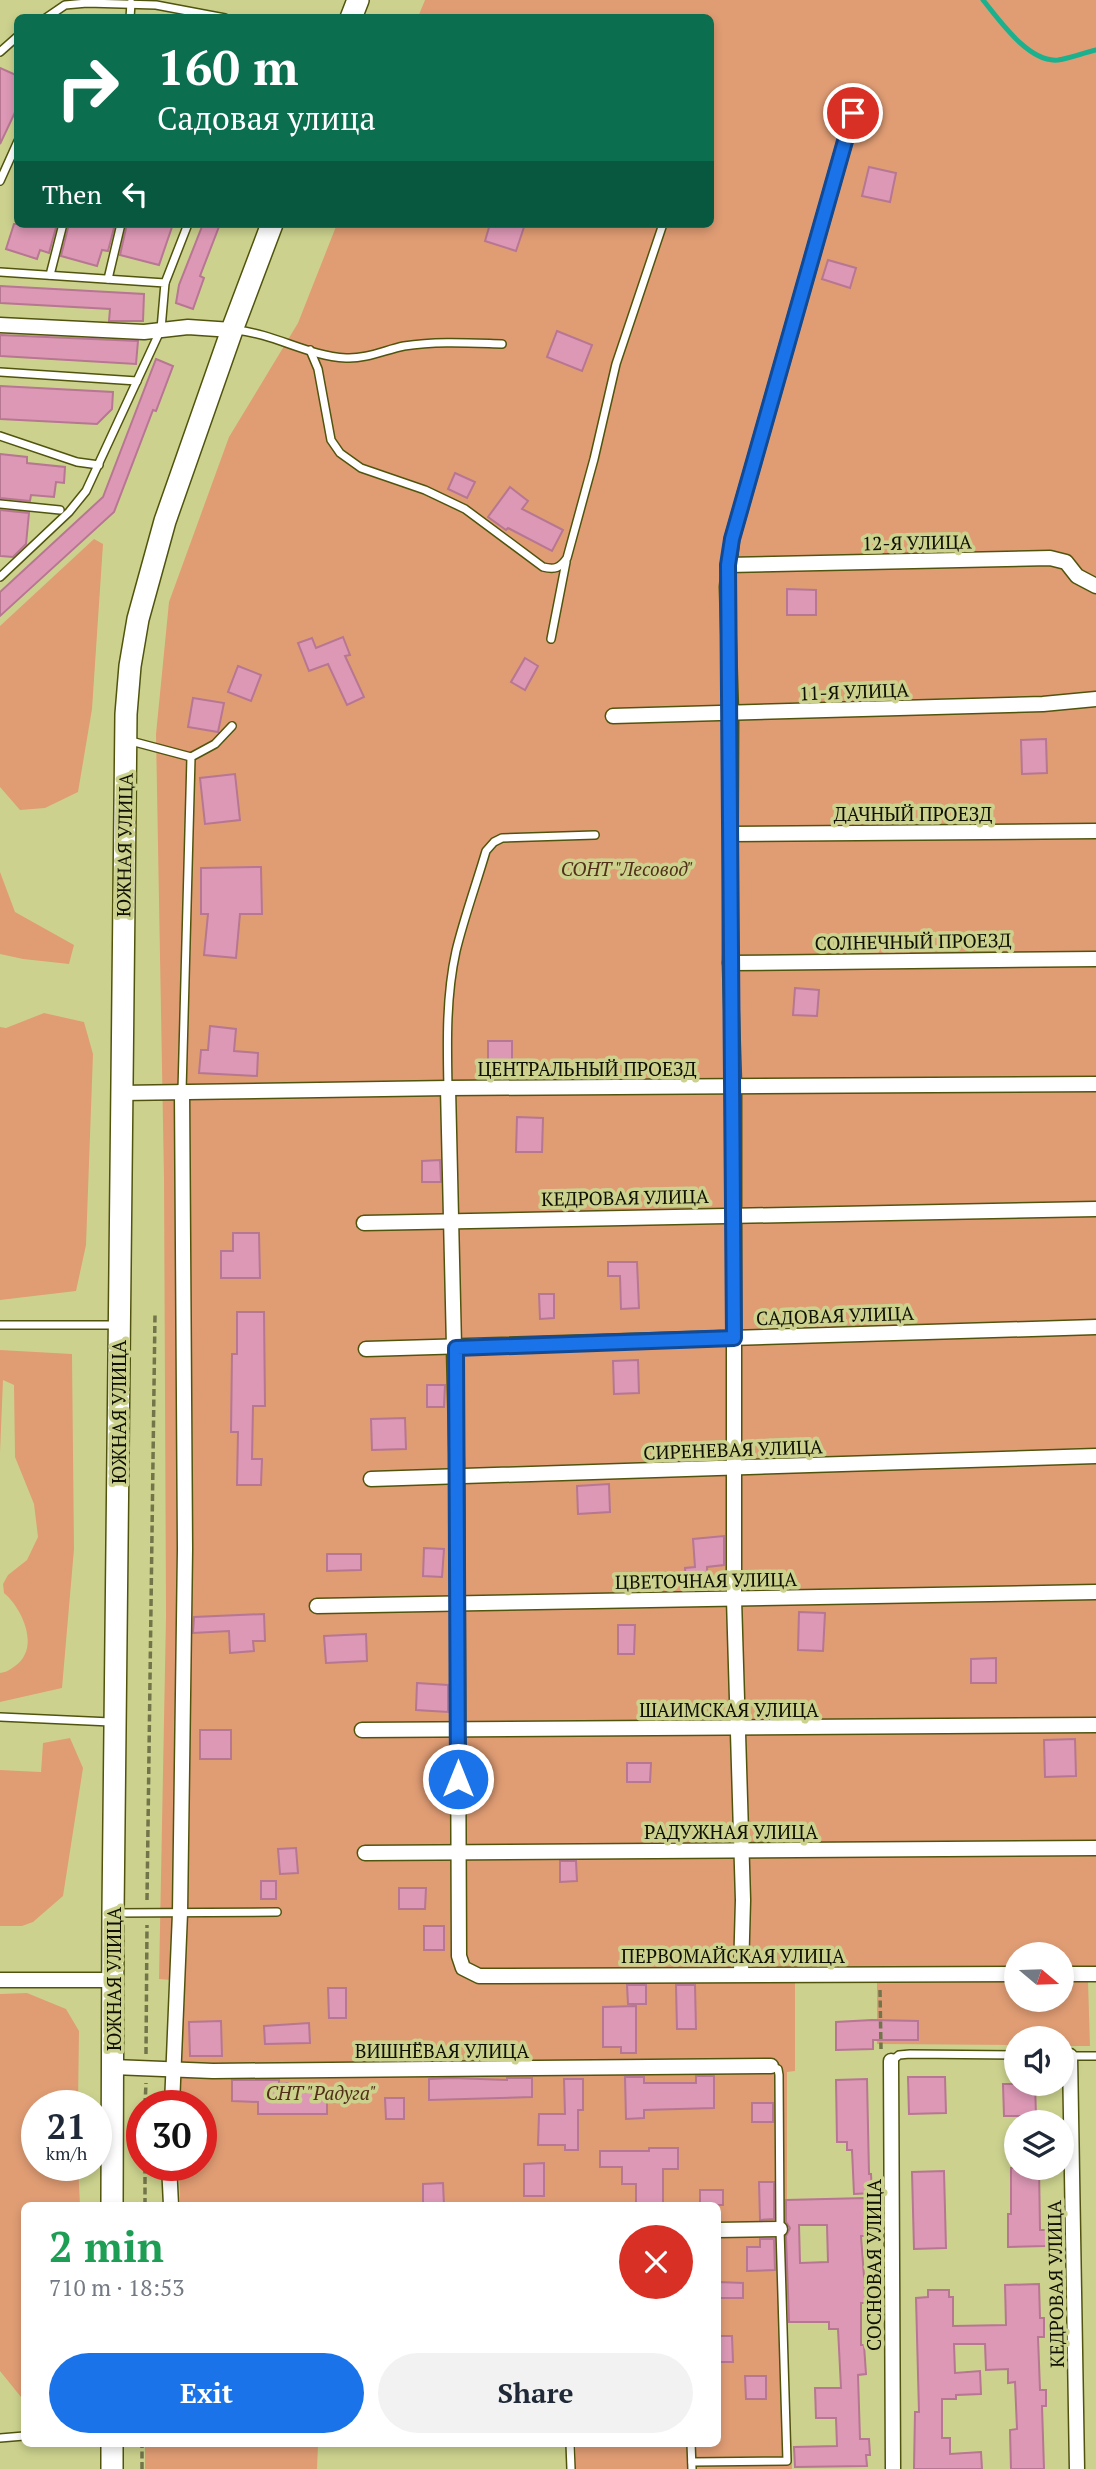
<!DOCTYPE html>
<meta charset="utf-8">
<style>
body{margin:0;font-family:"PT Serif",serif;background:#f2f2f3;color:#1f2937;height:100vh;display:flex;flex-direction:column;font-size:26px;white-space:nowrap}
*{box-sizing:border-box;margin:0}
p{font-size:23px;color:#747a83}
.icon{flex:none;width:38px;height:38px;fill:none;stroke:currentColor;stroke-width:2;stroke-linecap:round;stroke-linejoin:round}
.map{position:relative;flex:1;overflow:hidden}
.drawer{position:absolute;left:21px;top:2202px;width:700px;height:245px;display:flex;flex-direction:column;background:#fff;border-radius:10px;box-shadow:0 4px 10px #0003}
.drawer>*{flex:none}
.guide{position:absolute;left:14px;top:14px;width:700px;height:214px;border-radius:10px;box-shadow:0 4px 10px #0003;background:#0b6e4f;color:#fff;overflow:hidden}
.needle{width:46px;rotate:109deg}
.buttons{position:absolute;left:1004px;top:1942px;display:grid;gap:14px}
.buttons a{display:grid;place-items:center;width:70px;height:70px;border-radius:50%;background:#fff;box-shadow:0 4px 10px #0003;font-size:35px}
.speed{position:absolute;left:21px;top:2090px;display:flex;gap:14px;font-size:35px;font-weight:700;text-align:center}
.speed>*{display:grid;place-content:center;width:91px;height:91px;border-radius:50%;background:#fff;box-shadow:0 4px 10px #0003;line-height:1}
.speed small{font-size:18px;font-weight:400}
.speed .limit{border:10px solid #d22;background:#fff;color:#111}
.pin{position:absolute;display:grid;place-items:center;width:60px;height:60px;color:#fff;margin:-30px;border:4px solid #fff;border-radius:50%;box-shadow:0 2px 7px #0007}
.me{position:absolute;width:77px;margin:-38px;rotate:0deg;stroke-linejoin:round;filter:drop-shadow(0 0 5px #0008)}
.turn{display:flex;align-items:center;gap:24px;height:147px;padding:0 28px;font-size:32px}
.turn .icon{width:91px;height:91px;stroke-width:2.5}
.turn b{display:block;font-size:49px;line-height:60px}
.then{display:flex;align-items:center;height:66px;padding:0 28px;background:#0003;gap:14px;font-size:26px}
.round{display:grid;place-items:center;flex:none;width:74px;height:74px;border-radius:37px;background:#f2f2f3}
.head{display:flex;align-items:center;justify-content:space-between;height:119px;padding:0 28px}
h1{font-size:42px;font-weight:600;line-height:52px;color:#1e9e55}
.cta{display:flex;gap:14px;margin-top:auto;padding:14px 28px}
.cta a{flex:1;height:80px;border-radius:42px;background:#1a73e8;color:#fff;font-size:28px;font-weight:600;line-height:80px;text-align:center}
.cta a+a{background:#f2f2f3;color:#1f2937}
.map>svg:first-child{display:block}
.green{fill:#e09d74;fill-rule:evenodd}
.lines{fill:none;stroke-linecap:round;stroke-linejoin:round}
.stream{stroke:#1bb18f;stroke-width:5}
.building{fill:#dc98b5;stroke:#b77692;stroke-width:2;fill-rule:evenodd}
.lane-casing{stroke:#51540d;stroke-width:10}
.street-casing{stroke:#51540d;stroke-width:17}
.secondary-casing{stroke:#51540d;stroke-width:24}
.path{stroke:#72754a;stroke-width:3.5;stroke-dasharray:7 3.5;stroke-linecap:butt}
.lane{stroke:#fff;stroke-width:7}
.street{stroke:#fff;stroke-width:14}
.secondary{stroke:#fff;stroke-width:21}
.route-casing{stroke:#114b97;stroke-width:18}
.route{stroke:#1a73e8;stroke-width:12}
.labels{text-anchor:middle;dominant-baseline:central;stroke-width:7;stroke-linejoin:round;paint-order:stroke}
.street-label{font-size:19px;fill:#0f1000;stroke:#ccd28e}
.park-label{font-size:19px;font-style:italic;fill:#522f18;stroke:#ccd28e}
</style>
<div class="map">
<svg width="1096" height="2469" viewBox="0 0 1096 2469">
<rect width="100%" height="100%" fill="#ccd28e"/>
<!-- green -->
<g class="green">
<path d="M 425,0 L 1096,0 L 1096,1981 L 1088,1981 L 1090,2046 L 1062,2046 L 1062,2039 L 1017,2039 L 1017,2045 L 877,2044 L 877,1982 L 795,1983 L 795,2071 L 787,2072 L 787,2323 L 792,2469 L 576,2469 L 576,2443 L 718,2443 L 718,2205 L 180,2205 L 179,2165 L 201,2165 L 201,2105 L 180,2105 L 182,1981 L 159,1979 L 166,1616 L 164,1179 L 156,734 L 169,602 L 229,437 L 298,323 L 337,224 L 710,224 L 710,18 L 418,17 ZM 1017,1955 L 1062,1955 L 1062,2000 L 1017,2000 Z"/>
<polygon points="94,539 103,544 92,709 78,792 45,808 20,810 0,787 0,626"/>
<polygon points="0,872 15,912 74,945 69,964 23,959 0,954"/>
<polygon points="44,1013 84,1022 93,1054 86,1245 76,1291 0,1300 0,1027 6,1028"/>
<path d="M 0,1350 L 72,1354 L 74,1549 L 62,1688 L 0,1702 L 0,1673 C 7,1672 9,1670 15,1666 C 41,1648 22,1608 4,1593 L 3,1584 L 8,1575 L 27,1560 L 38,1537 L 34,1504 L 15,1457 L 14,1385 L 3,1380 L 0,1453 Z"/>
<polygon points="70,1738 83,1768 63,1896 33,1922 22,1926 0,1926 0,1770 41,1772 43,1743"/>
<polygon points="27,1993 66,2009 79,2031 78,2105 37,2105 37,2165 78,2165 80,2205 24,2205 24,2398 21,2397 0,2371 0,1994"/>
<polygon points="145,2443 536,2443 529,2446 318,2445 317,2469 145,2469"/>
</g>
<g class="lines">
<!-- stream -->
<path class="stream" d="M 983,0 C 1000,21 1029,63 1058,60 C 1071,58 1083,53 1096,50"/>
</g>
<!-- building -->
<g class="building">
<polygon points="0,68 18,76 18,106 0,144"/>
<polygon points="869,167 896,173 890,202 862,196"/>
<polygon points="14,224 57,224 49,253 40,250 37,259 6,249"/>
<polygon points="69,224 115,224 108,251 102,250 97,266 61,256"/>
<polygon points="127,224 173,224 159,265 120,255"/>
<polygon points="203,224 220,224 200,276 204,278 193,309 176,303 179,285"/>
<polygon points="490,224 525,224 516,251 485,241"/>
<polygon points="828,260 856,268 850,288 822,279"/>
<polygon points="0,286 144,294 143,321 109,321 110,309 0,303"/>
<polygon points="557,331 592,345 582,371 547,357"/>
<polygon points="0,335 138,341 136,364 0,356"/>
<polygon points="156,359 173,366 156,411 153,410 114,512 0,616 0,592 103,497"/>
<polygon points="0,386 113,392 112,409 97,424 0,419"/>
<polygon points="0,454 27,457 27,463 65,467 64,483 56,482 54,497 31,495 30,501 0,498"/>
<polygon points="455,473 475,482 467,498 448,489"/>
<polygon points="510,487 528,501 522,509 563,530 552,551 508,528 506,530 488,517"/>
<polygon points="0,510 29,513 26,544 13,557 0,556"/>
<polygon points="787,589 816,590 816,615 787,615"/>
<polygon points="343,637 350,655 345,656 364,697 347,705 328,664 309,671 298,643 312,638 316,648"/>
<polygon points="525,658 538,666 525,690 511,682"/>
<polygon points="238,666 261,675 251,701 228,692"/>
<polygon points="193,698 224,703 218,732 188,727"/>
<polygon points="1046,739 1047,773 1022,774 1021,740"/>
<polygon points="235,774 240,820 205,824 200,778"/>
<polygon points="261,867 262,914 240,914 236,958 204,955 208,914 201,914 201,868"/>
<polygon points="795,988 819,990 817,1016 793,1015"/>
<polygon points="210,1026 236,1029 234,1051 258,1053 257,1076 199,1073 201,1050 208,1050"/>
<rect x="488" y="1041" width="24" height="35"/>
<polygon points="517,1117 543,1118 542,1152 516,1152"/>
<polygon points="440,1160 441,1182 422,1182 422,1161"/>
<polygon points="233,1233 259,1233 260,1278 221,1278 221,1251 233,1251"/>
<polygon points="608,1262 637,1262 639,1308 621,1309 620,1276 608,1276"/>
<polygon points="539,1294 554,1294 554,1318 540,1319"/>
<polygon points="237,1312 264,1312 265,1406 253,1406 252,1459 262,1459 261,1485 237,1485 238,1432 231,1432 232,1354 237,1354"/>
<polygon points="638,1360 639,1393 614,1394 613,1361"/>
<polygon points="427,1385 445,1385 444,1407 427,1407"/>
<polygon points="405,1418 406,1449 372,1450 371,1419"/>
<polygon points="609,1484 610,1512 578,1514 577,1486"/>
<polygon points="724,1536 724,1565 707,1567 708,1587 687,1589 685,1568 695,1567 693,1539"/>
<polygon points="424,1548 444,1549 442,1577 423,1576"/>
<polygon points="327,1554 361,1554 361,1570 327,1571"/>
<polygon points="799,1612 825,1613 823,1651 798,1650"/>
<polygon points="264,1614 265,1641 253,1641 254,1651 230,1653 229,1631 193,1633 194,1617"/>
<polygon points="618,1625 635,1625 634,1654 618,1654"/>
<polygon points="366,1634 367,1661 326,1663 324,1636"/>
<polygon points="996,1658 996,1683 971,1683 971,1659"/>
<polygon points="417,1683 448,1685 448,1712 416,1710"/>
<rect x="200" y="1730" width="31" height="29"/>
<polygon points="1075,1739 1076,1776 1045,1777 1044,1740"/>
<polygon points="627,1763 651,1763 650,1782 627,1782"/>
<polygon points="296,1848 298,1873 280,1874 278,1849"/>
<polygon points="560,1861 576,1861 577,1881 560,1882"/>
<rect x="261" y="1881" width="15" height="18"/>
<polygon points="399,1888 426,1888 425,1909 399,1909"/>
<rect x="424" y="1926" width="20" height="24"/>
<polygon points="627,1985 646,1985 646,2004 628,2004"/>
<polygon points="676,1985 695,1985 696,2029 677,2029"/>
<polygon points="328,1988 346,1988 346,2018 329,2018"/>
<polygon points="636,2006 636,2053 621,2053 621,2047 603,2047 603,2007"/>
<polygon points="872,2020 918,2021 918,2040 873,2040 873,2049 836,2050 836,2022"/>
<polygon points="221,2021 222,2056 190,2056 189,2022"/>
<polygon points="309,2023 310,2043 265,2044 264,2026"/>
<polygon points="696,2076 714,2076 714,2108 644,2110 644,2118 626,2119 625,2077 644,2077 644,2083 696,2083"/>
<polygon points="908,2077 945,2077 946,2113 909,2114"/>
<polygon points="452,2078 507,2080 507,2078 532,2078 532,2097 429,2100 429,2079"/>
<polygon points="564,2079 583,2079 583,2110 578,2110 578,2150 565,2150 565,2145 538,2145 539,2114 565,2114"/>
<polygon points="867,2079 869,2174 871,2174 872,2193 854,2194 852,2150 847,2150 847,2142 837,2142 836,2080"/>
<polygon points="232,2080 279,2080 279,2083 288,2083 288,2088 327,2088 327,2114 258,2114 258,2102 232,2101"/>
<polygon points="1003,2084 1035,2084 1036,2116 1004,2116"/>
<polygon points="385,2098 404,2098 404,2119 386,2119"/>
<rect x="752" y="2103" width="21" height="19"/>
<polygon points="649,2148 678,2148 678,2169 663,2169 663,2205 636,2205 636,2184 622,2184 622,2167 600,2167 600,2151 649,2151"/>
<polygon points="544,2163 544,2196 524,2196 524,2164"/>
<polygon points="1011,2168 1039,2168 1040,2230 1046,2230 1046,2246 1008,2247 1008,2214 1011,2214"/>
<polygon points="944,2171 946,2248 914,2249 912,2172"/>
<polygon points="759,2182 774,2182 774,2219 760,2220"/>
<polygon points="443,2183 444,2205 423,2205 423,2184"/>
<rect x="700" y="2190" width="23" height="15"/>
<path d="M 865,2198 L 866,2236 L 861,2236 L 866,2303 L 861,2303 L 861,2345 L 864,2345 L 866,2374 L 858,2375 L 860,2439 L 869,2439 L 870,2455 L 866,2455 L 867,2466 L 795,2467 L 794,2447 L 837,2446 L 836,2418 L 816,2418 L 815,2388 L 841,2388 L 838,2329 L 829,2329 L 829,2322 L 789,2322 L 786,2236 L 790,2228 L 786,2222 L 786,2200 ZM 799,2225 L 827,2225 L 828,2262 L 800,2263 Z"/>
<polygon points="760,2239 774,2239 775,2270 747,2271 747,2247 760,2247"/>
<polygon points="718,2282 743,2283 743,2298 718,2298"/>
<polygon points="1039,2284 1040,2318 1044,2318 1044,2337 1038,2337 1040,2390 1046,2390 1046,2406 1042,2406 1044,2469 1011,2469 1010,2430 1017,2429 1015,2382 1008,2383 1008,2369 986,2370 985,2344 954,2344 955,2373 980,2371 981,2394 956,2395 956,2399 942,2399 942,2438 950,2438 950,2454 981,2452 982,2469 914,2469 915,2412 919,2412 916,2298 928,2297 928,2290 949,2290 949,2297 953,2297 953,2326 1006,2325 1005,2285"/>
<polygon points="718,2336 732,2336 733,2362 718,2362"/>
<polygon points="745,2376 766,2376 766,2399 746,2399"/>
</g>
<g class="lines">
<defs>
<g id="lane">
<polyline points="46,18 65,5 87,3 156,5 225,18"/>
<polyline points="130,18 131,3"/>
<polyline points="0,52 18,36"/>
<polyline points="0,181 18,141"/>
<polyline points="0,272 165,283 161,329 86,491 69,512 0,577"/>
<polyline points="50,275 63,224"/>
<polyline points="108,279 121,224"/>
<polyline points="165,283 188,224"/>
<path d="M 236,330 C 275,334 308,356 346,358 C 366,359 385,350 404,346 C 437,341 469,343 502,344"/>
<path d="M 310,350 L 318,369 L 331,440 L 340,453 L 361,468 L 425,490 L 465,509 L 543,567 C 555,570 560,568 567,558 L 594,459 L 616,364 L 663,224"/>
<polyline points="0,372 137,381"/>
<polyline points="0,436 77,462 99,465"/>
<polyline points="0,504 60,510"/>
<polyline points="551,639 566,562"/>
<polyline points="127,740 191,757"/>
<path d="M 448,1088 C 447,1043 446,996 456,951 C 464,918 476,885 486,851 L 494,842 L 502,838 L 595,835"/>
<polyline points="182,1091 191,757 215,744 232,726"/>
<polyline points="0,1325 118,1325"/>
<polyline points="0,1717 111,1722"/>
<polyline points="114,1913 277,1912"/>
<polyline points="1062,2056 1096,2056"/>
<polyline points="892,2061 899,2055 910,2054 1017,2055"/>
<polyline points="0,2438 24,2436"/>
<polyline points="570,2443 571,2469"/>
<polyline points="691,2443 692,2469"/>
<polyline points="692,2462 787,2461 780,2229 779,2075 778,2069 771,2066"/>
</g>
<g id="street">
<polyline points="0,325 144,332 188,327 232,330"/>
<polyline points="728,565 1050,558 1066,562 1077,576 1096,586"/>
<polyline points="613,716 1043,704 1096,699"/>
<polyline points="731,834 1096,831"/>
<polyline points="730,963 1096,959"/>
<polyline points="448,1088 457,1476 459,1956 463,1968 479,1976 1017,1974"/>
<polyline points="121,1093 448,1088 1096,1084"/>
<polyline points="364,1223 1096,1209"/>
<polyline points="366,1349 1096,1327"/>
<polyline points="371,1479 1096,1456"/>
<polyline points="317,1606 1096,1592"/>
<polyline points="362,1730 1096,1725"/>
<polyline points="365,1853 1096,1848"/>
<polyline points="741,1973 743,1900 734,1599 734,1086 730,963 731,715 727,587 732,539 853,113"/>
<polyline points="1062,1974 1096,1974"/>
<polyline points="0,1980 113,1980"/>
<polyline points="1070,2056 1077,2469"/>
<polyline points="891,2061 893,2469"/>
<polyline points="113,2067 213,2071 771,2066"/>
<polyline points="172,2105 180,1913 185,1549 182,1091"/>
<polyline points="169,2165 171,2205"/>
<polyline points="718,2230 780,2229"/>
</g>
<g id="secondary">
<polyline points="351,18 358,0"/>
<polyline points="112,2205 113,1913 126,714 130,666 138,619 165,521 232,330 272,224"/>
<polyline points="112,2469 112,2443"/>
</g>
</defs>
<!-- lane casing -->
<use href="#lane" class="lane-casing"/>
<!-- street casing -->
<use href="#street" class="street-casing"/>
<!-- secondary casing -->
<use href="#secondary" class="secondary-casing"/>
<!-- path -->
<g class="path">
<polyline points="147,1900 155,1314"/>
<polyline points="880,1990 881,2049"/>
<polyline points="146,2054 147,1925"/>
<polyline points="145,2105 146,2083"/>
<polyline points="145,2205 145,2165"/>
<polyline points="142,2469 142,2443"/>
</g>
<!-- lane -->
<use href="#lane" class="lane"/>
<!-- street -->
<use href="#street" class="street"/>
<!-- secondary -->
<use href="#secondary" class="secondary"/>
</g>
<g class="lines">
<defs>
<polyline id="route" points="458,1779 456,1348 734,1338 728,565 732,539 853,113"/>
</defs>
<!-- route casing -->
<use href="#route" class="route-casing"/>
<!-- route -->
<use href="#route" class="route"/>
</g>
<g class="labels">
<!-- street labels -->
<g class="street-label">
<text transform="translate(917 542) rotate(-1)">12-Я УЛИЦА</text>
<text transform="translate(854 691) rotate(-2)">11-Я УЛИЦА</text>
<text x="913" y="813">ДАЧНЫЙ ПРОЕЗД</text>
<text transform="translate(124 845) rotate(-89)">ЮЖНАЯ УЛИЦА</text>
<text transform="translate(913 941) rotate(-1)">СОЛНЕЧНЫЙ ПРОЕЗД</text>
<text x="587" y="1068">ЦЕНТРАЛЬНЫЙ ПРОЕЗД</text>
<text transform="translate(625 1197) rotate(-1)">КЕДРОВАЯ УЛИЦА</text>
<text transform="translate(835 1315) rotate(-2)">САДОВАЯ УЛИЦА</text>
<text transform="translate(118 1412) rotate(-90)">ЮЖНАЯ УЛИЦА</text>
<text transform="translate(733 1449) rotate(-2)">СИРЕНЕВАЯ УЛИЦА</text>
<text transform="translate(706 1580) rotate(-1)">ЦВЕТОЧНАЯ УЛИЦА</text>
<text x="729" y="1709">ШАИМСКАЯ УЛИЦА</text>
<text x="731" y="1831">РАДУЖНАЯ УЛИЦА</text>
<text x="733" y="1955">ПЕРВОМАЙСКАЯ УЛИЦА</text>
<text transform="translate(113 1979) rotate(-90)">ЮЖНАЯ УЛИЦА</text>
<text x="442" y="2050">ВИШНЁВАЯ УЛИЦА</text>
<text transform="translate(873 2265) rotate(-90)">СОСНОВАЯ УЛИЦА</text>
<text transform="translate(1055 2284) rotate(-91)">КЕДРОВАЯ УЛИЦА</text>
</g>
<!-- park labels -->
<g class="park-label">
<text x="627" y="868">СОНТ "Лесовод"</text>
<text x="321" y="2092">СНТ "Радуга"</text>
</g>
</g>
</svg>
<div class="buttons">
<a><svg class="needle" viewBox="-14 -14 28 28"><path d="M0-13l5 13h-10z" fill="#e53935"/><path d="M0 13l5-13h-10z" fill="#747a83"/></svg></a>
<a><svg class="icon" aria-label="sound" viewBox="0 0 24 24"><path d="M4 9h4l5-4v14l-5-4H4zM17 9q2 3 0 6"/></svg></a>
<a><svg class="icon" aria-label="layers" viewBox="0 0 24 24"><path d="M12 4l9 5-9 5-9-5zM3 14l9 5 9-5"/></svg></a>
</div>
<div class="speed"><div>21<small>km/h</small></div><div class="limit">30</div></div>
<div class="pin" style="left:853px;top:113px;background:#d93025"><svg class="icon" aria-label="arrive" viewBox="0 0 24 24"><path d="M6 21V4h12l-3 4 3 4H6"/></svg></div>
<svg class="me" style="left:458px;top:1779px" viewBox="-20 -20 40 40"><circle r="17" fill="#1a73e8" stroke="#fff" stroke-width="3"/><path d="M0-11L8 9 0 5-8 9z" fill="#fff"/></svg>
<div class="guide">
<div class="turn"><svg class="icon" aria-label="right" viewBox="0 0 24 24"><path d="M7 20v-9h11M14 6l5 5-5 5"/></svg><div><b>160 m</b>Садовая улица</div></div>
<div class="then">Then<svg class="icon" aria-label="left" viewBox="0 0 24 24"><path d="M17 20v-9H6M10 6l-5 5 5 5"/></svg></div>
</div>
<section class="drawer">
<div class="head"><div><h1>2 min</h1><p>710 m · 18:53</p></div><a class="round" style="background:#d93025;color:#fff"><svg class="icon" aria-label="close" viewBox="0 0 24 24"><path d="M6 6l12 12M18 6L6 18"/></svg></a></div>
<div class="cta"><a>Exit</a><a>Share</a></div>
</section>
</div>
